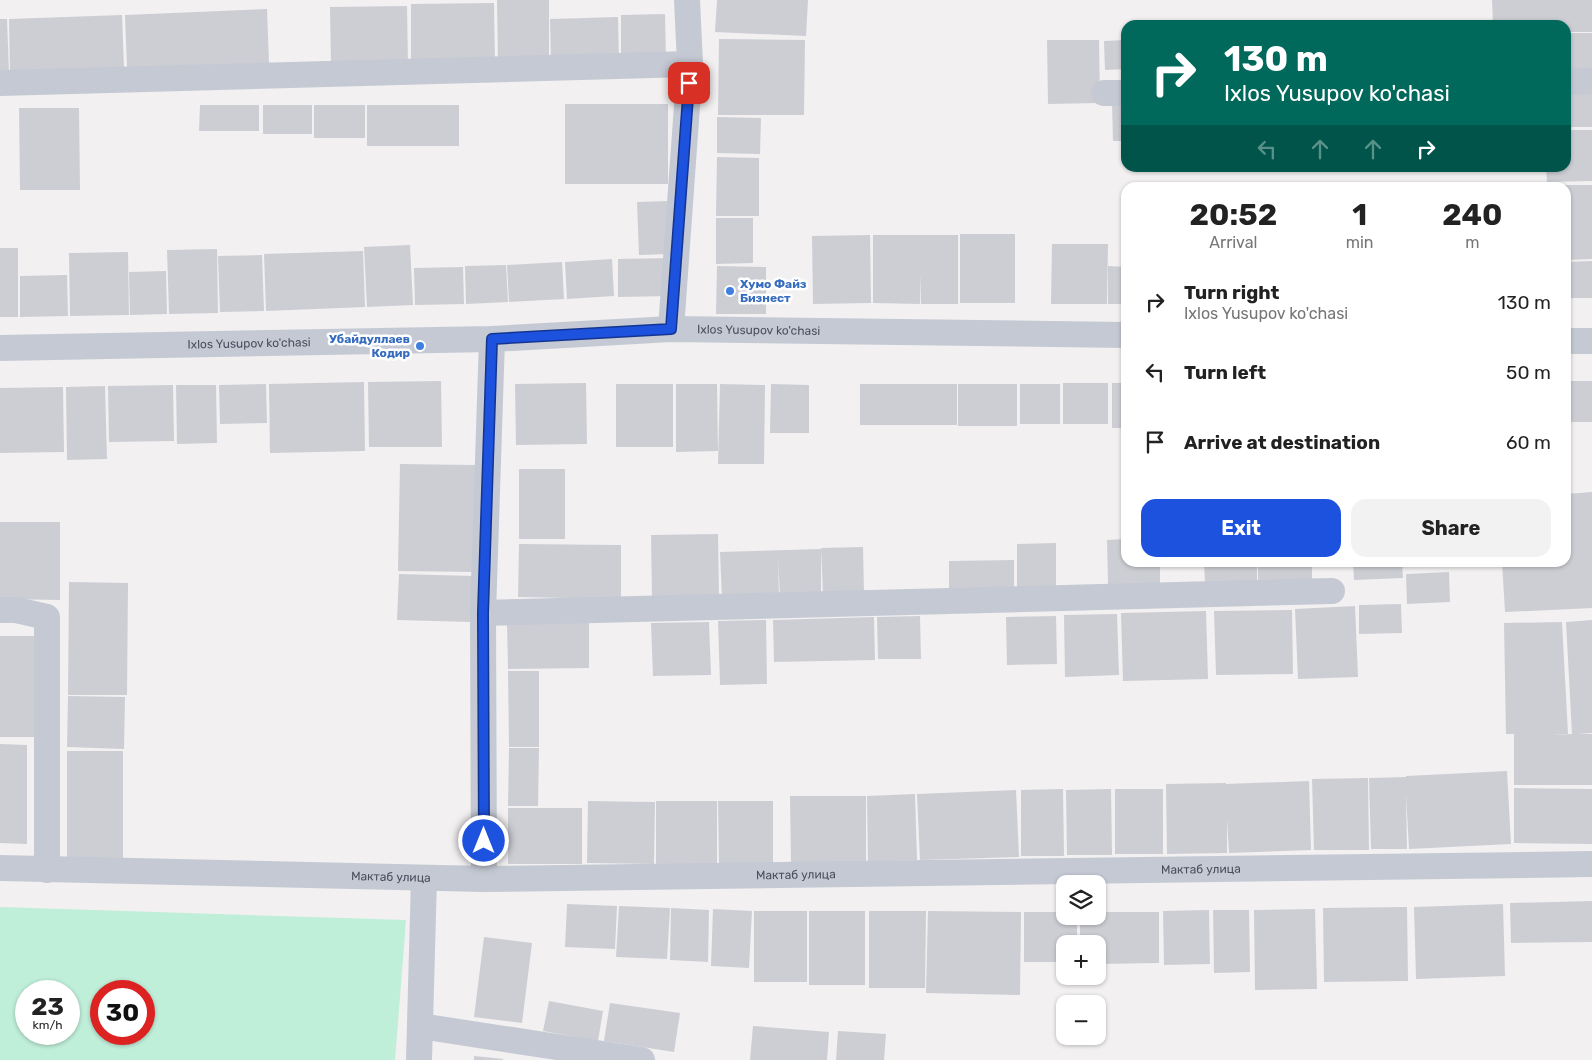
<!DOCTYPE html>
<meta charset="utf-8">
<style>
body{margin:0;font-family:Rubik,sans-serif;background:#f2f2f2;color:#222;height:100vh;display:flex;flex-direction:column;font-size:19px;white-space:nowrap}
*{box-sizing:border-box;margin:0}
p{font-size:16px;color:#767676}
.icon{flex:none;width:28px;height:28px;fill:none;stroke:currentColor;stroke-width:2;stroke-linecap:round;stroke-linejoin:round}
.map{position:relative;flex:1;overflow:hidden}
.panel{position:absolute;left:1121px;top:182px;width:450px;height:385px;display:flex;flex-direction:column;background:#fff;border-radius:15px;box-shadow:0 1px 4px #0004}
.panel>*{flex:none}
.hud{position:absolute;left:1121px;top:20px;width:450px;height:152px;border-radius:15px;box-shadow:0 1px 4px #0004;background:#00695c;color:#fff;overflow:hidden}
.fabs{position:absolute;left:1056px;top:875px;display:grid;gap:10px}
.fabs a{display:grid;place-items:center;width:50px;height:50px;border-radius:10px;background:#fff;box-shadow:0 1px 4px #0004;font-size:25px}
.speed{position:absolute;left:15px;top:980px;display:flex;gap:10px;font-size:25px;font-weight:700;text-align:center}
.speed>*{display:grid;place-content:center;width:65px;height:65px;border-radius:50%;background:#fff;box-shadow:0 1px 4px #0004;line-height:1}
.speed small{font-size:12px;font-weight:400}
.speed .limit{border:8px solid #d22;background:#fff;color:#111}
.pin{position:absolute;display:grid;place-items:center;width:42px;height:42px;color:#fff;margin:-21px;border-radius:10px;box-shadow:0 2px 8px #0006}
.me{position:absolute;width:55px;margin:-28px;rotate:0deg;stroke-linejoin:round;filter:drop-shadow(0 0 4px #0008)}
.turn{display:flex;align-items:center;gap:18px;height:105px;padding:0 20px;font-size:22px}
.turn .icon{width:65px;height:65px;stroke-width:2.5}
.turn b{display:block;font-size:35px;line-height:42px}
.lanes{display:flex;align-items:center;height:48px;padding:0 20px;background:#0003;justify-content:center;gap:25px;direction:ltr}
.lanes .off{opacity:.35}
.eta{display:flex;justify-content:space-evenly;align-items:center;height:85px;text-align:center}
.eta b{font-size:30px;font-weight:700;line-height:35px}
.cta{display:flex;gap:10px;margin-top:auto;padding:10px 20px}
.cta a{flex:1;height:58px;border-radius:15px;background:#1d52df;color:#fff;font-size:20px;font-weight:700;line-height:58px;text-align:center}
.cta a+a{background:#f2f2f2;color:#222}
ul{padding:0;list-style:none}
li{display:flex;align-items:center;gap:15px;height:70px;padding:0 20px}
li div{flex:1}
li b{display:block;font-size:19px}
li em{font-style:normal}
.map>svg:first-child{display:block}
.green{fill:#bfeed9;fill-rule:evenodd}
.building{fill:#cdced4}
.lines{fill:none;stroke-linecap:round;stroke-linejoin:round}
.street{stroke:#c4c9d4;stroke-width:26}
.route-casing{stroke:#133591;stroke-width:12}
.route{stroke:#1d52df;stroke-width:9}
.shop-dot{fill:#3f7fe0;stroke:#fff;stroke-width:2}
.labels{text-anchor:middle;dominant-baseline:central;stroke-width:5;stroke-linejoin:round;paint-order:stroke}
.shop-label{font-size:12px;font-weight:bold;fill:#366cbe;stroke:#fff;text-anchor:start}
.street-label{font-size:12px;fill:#484f5d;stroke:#fff}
</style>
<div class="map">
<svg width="1592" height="1060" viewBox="0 0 1592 1060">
<rect width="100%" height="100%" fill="#f2f0f0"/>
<!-- green -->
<path class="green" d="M 0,907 L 406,920 L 395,1060 L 0,1060 ZM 26,991 L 69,991 L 69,1034 L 26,1034 ZM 101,991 L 144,991 L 144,1034 L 101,1034 Z"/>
<!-- building -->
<g class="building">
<polygon points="497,0 549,0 549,63 498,63"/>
<polygon points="717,0 808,0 806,36 715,32"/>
<polygon points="1492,0 1592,0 1592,32 1566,32 1566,25 1493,25"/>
<polygon points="494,3 495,63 411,64 411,4"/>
<polygon points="407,6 408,65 331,66 330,7"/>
<polygon points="267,9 269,63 127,68 125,15"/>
<polygon points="665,14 666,60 621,61 621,15"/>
<polygon points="122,15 124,68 10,72 9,19"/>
<polygon points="618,17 619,61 551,63 550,19"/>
<polygon points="0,19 7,19 9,72 0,72"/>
<polygon points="1288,22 1288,25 1255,25 1255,23"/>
<rect x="1566" y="33" width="26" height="42"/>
<polygon points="719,39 805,40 804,115 718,115"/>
<polygon points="1047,40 1099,40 1100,103 1048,104"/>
<polygon points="1126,40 1126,69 1105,70 1104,41"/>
<rect x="1566" y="90" width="26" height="37"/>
<polygon points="1126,101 1126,141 1113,141 1112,102"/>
<rect x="565" y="104" width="103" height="80"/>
<polygon points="200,105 259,105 259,131 199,131"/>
<rect x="263" y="105" width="49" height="29"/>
<rect x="314" y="105" width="51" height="33"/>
<rect x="367" y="105" width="92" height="41"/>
<polygon points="19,108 79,108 80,190 20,190"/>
<polygon points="717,117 761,118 760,154 717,153"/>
<polygon points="1566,130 1592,130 1592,181 1547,182 1546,168 1566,168"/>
<polygon points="717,157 759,158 759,216 716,216"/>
<polygon points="1552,185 1592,185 1592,259 1566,260 1566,188 1552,188"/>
<polygon points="668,201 670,254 639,255 637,202"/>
<polygon points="716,218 753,218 753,263 716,264"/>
<rect x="960" y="234" width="55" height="69"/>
<polygon points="870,235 871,303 813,304 812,236"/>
<polygon points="873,235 958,235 958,304 921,304 921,274 920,304 873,303"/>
<polygon points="1052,244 1108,244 1107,304 1051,304"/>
<polygon points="410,245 413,305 367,307 364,247"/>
<rect x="0" y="248" width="18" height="69"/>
<polygon points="217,249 218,313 169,314 167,250"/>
<polygon points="363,251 365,307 266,311 264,254"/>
<polygon points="128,252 129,315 70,316 69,253"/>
<polygon points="262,255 264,311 220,312 218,256"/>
<polygon points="670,258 670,296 618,297 618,259"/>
<polygon points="612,259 614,296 567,299 565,262"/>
<polygon points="1592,261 1592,298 1566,298 1566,262"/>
<polygon points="562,262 564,299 509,302 507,265"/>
<polygon points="506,265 508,302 466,304 465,266"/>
<polygon points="717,266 766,267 766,314 716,314"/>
<polygon points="1108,266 1126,267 1126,304 1108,304"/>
<polygon points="463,267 464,304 415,305 414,268"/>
<polygon points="166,271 167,314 130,315 129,272"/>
<polygon points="67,275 68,316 20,317 20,276"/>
<polygon points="441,381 442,447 369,447 368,382"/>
<rect x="1566" y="381" width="26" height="41"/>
<polygon points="364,382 365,451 270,453 269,384"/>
<polygon points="586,383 587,444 516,445 515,384"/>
<rect x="1063" y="383" width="45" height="41"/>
<rect x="1112" y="383" width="14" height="45"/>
<polygon points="266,384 267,423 220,424 219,385"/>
<rect x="616" y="384" width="57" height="63"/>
<polygon points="676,384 717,384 718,451 676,452"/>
<polygon points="720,384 765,385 764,464 718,464"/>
<polygon points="771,384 809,385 809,433 770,433"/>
<rect x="860" y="384" width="97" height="41"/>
<rect x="958" y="384" width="59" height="42"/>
<rect x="1020" y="384" width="40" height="40"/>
<polygon points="173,385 174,441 109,442 108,386"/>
<polygon points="176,385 216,385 217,443 177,444"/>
<polygon points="105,386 107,459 67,460 66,387"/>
<polygon points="63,387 64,452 0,453 0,388"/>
<polygon points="400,464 475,465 474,572 398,571"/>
<rect x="519" y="469" width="46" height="70"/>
<polygon points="1592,492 1592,608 1505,612 1502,562 1566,562 1566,494"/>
<polygon points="0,522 60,522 60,600 0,599"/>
<polygon points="718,534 719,598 652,599 651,535"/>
<polygon points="1126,539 1126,562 1160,562 1160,584 1108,585 1107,540"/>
<polygon points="1056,543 1056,591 1017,591 1017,544"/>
<polygon points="519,544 621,545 621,599 518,597"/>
<polygon points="863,547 864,593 823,594 821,548"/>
<polygon points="821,549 821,594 780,596 778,559 779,596 722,598 720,552"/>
<polygon points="1014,560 1014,591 949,592 949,561"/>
<polygon points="1204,562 1257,562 1257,582 1205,583"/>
<polygon points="1258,562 1312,562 1312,581 1258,582"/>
<polygon points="1353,562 1402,562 1403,578 1354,580"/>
<polygon points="1449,572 1450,602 1407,604 1406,574"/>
<polygon points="399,574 474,576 472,622 397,620"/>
<polygon points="69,582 128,583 127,695 68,695"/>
<polygon points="1401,604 1402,633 1359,634 1359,605"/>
<polygon points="1355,606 1358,677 1298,679 1295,609"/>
<polygon points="1292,610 1293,674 1216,675 1214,611"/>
<polygon points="1206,611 1208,679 1123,681 1121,613"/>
<polygon points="1117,614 1119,675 1065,677 1064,615"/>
<polygon points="920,616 921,659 878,659 877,617"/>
<polygon points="1056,616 1057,664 1007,665 1006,617"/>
<polygon points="874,617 875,660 774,662 773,620"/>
<polygon points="766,620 767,684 720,685 718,621"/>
<polygon points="1592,620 1592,733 1578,734 1592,734 1592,785 1514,785 1514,734 1506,734 1504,623 1562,622 1568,734 1553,735 1572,734 1566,622"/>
<polygon points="589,622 589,668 508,669 507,623"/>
<polygon points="709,622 711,675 653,676 651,623"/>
<polygon points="0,636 36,636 35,737 0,737"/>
<polygon points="508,671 539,671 539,747 509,747"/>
<polygon points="68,696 125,697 124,749 67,747"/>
<polygon points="0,744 27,745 27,844 0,843"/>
<polygon points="509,748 539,748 538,806 508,806"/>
<rect x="67" y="751" width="56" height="108"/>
<polygon points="1507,771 1511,844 1409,849 1406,794 1407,849 1371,849 1369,778 1406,777 1406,776"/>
<polygon points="1368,778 1369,850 1314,850 1312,779"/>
<polygon points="1309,781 1311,850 1229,853 1227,819 1227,853 1167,854 1166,784 1226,783 1226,784"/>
<polygon points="1514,788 1592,789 1592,844 1514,843"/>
<polygon points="1063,789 1064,856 1021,856 1021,790"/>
<polygon points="1111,789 1112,855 1067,855 1066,790"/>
<rect x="1115" y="789" width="48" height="65"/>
<polygon points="1016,790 1019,857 920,860 917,794"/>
<polygon points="915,794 917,860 868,862 867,796"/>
<polygon points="790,796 866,796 866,862 791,863"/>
<polygon points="588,801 655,802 654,864 587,863"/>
<rect x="656" y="801" width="61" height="63"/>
<polygon points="718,801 773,801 773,863 719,863"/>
<rect x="508" y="808" width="74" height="56"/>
<polygon points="1592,901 1592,942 1511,943 1510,903"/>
<polygon points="567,904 617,906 615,949 565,947"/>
<polygon points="1503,904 1505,976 1416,979 1414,907"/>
<polygon points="619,906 670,908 667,959 616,957"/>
<polygon points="1407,907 1408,981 1324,982 1323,908"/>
<polygon points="671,908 709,910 708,962 670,960"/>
<polygon points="713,909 752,911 749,968 711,966"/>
<polygon points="1315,909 1317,989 1255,990 1254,910"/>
<polygon points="1209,910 1210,964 1164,965 1163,911"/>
<polygon points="1213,910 1249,910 1250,972 1214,973"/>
<rect x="754" y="911" width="53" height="71"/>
<rect x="809" y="911" width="56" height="74"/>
<polygon points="869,911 926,911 925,988 869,988"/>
<polygon points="928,911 1021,912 1020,995 926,993"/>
<polygon points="1024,912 1065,912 1065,916 1077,916 1077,944 1065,944 1065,962 1024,962"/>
<polygon points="1098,912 1159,912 1159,963 1098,964 1098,944 1080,944 1080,916 1098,916"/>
<polygon points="484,937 532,943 522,1023 474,1017"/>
<polygon points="549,1001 603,1011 598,1041 543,1031"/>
<polygon points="610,1003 680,1013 674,1052 604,1041"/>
<polygon points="753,1026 829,1032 827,1060 750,1060"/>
<polygon points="838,1031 886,1034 884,1060 836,1060"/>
<polygon points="474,1056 503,1059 503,1060 474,1060"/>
</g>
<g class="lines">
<!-- street -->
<g class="street">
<polyline points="1566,82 1592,81"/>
<polyline points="0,83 690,64"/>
<polyline points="1104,93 1126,93"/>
<polyline points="671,329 690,64 687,0"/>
<polyline points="1566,341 1592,341"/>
<path id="s1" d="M 0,348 L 492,339 L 671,329 L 1126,335"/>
<polyline points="0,610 16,610 47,617 47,870"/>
<polyline points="483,613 1332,591"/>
<path id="s2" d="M 0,868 L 484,879 L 1592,864"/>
<polyline points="484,879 483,613 492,339"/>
<polyline points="420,1026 642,1060"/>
<polyline points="419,1060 424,878"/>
</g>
</g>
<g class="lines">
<defs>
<polyline id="route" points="484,841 483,613 492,339 671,329 689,83"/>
</defs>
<!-- route casing -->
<use href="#route" class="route-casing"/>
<!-- route -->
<use href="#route" class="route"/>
</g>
<!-- markers -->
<g class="shop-dot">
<circle cx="730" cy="291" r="5"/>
<circle cx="420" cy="346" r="5"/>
</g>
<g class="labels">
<!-- shop labels -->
<g class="shop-label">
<text x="740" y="284">Хумо Файз<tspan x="740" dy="14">Бизнест</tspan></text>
<text x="410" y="339" text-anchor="end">Убайдуллаев<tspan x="410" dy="14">Кодир</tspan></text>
</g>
<!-- street labels -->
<g class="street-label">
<text stroke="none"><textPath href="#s1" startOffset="759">Ixlos Yusupov ko'chasi</textPath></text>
<text stroke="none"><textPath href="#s1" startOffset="249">Ixlos Yusupov ko'chasi</textPath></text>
<text stroke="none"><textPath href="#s2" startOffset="1201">Мактаб улица</textPath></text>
<text stroke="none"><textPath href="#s2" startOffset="796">Мактаб улица</textPath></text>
<text stroke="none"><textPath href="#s2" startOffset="391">Мактаб улица</textPath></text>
</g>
</g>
</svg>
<div class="fabs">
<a><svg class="icon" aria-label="layers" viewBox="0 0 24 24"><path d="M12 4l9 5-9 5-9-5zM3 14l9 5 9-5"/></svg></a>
<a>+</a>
<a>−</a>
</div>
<div class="speed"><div>23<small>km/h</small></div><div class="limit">30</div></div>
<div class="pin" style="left:689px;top:83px;background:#d93025"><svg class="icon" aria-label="arrive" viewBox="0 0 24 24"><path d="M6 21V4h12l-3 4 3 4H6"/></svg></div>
<svg class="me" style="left:484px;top:841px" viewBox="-20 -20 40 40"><circle r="17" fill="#1d52df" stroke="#fff" stroke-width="3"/><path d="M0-11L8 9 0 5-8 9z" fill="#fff"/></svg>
<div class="hud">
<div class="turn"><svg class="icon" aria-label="right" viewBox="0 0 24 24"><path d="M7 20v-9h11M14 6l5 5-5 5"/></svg><div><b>130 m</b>Ixlos Yusupov ko'chasi</div></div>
<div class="lanes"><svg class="icon off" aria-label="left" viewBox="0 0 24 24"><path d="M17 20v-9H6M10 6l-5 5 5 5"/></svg><svg class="icon off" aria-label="ahead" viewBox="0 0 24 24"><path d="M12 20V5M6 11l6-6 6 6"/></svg><svg class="icon off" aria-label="ahead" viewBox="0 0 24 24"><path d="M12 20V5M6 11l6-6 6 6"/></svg><svg class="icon" aria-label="right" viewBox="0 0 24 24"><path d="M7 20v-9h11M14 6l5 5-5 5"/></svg></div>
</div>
<section class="panel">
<div class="eta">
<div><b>20:52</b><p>Arrival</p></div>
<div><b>1</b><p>min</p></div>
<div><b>240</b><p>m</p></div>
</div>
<ul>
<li><svg class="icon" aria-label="right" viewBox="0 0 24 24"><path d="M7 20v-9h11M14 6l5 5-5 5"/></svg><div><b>Turn right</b><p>Ixlos Yusupov ko'chasi</p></div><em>130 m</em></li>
<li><svg class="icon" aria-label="left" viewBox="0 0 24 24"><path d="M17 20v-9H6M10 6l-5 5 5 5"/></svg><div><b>Turn left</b></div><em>50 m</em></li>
<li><svg class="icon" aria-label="arrive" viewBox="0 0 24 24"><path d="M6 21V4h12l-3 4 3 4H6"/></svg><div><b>Arrive at destination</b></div><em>60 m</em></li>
</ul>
<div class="cta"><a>Exit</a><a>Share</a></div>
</section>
</div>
